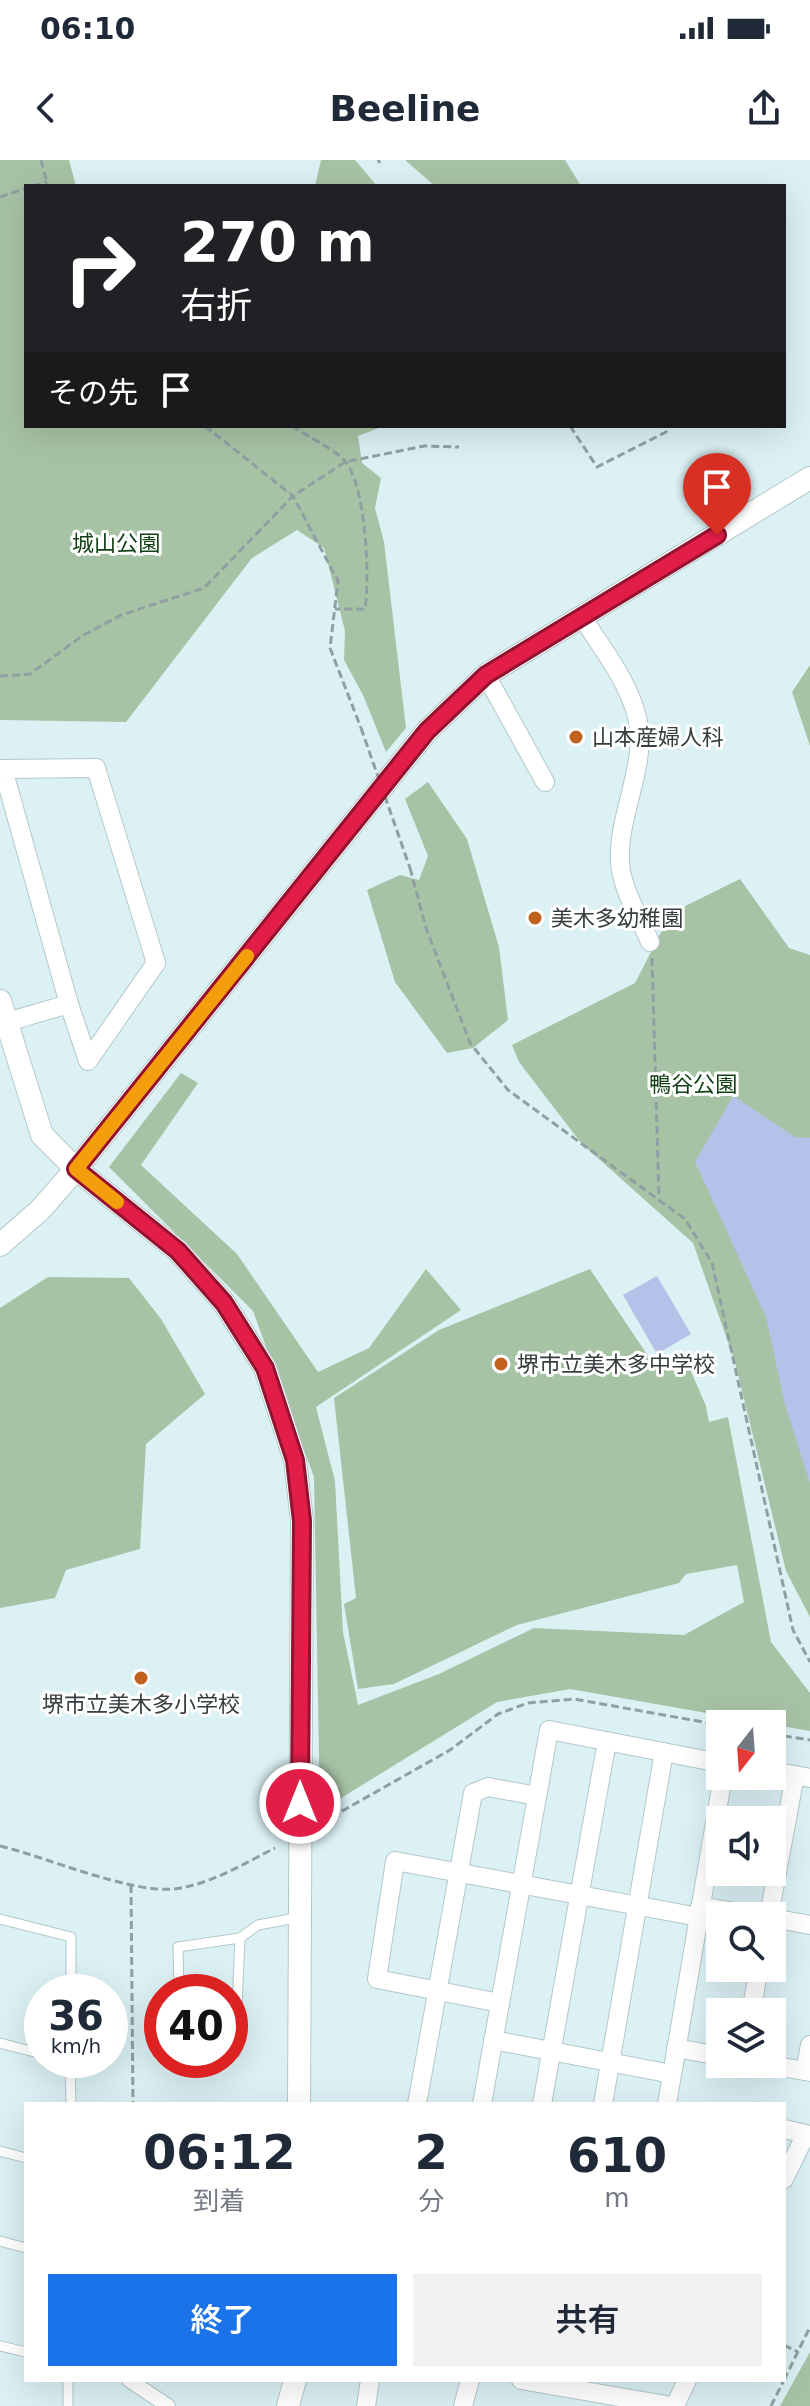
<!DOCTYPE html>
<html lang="ja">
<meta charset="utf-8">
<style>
body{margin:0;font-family:"DejaVu Sans","Noto Sans JP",sans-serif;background:#f2f2f3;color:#1f2937;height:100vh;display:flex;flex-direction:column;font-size:30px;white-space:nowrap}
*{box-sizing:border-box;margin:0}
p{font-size:26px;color:#747a83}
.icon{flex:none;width:44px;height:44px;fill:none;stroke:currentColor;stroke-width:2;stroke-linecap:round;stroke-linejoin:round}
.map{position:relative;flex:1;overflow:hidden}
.sheet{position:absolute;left:24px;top:1942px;width:762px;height:280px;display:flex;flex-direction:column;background:#fff;border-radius:0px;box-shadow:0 8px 32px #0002}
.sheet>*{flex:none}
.hud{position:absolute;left:24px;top:24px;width:762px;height:244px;border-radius:0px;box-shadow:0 8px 32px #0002;background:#202124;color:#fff;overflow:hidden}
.needle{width:52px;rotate:197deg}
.controls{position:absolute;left:706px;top:1550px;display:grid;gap:16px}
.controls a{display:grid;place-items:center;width:80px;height:80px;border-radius:0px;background:#fff;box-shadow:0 8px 32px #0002;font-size:40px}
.speed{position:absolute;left:24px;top:1814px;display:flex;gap:16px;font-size:40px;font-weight:700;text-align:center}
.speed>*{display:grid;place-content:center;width:104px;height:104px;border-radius:50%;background:#fff;box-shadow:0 8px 32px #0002;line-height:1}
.speed small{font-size:20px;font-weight:400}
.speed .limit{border:12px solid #d22;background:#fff;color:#111}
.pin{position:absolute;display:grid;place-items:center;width:68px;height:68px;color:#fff;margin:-82px -34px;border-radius:50% 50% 50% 0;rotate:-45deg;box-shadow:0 0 8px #0007}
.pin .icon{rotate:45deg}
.me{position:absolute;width:88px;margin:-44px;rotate:0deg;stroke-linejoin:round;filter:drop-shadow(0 0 6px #0008)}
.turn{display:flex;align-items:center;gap:28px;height:168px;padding:0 24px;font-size:36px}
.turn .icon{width:104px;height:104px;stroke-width:2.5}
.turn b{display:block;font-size:56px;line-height:68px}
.then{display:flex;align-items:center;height:76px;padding:0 24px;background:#0003;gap:16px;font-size:30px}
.eta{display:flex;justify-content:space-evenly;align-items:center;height:136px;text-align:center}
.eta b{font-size:48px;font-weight:600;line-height:56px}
.cta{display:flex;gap:16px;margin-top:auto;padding:16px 24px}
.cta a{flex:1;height:92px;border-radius:0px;background:#1a73e8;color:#fff;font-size:32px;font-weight:600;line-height:92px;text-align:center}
.cta a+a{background:#f2f2f3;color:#1f2937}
.status{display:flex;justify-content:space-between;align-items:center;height:56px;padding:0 40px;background:#fff;direction:ltr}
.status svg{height:22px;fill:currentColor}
header{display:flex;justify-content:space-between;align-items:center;height:104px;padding:0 24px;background:#fff;font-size:36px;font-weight:600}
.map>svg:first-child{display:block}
.green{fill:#a7c3a6}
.water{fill:#b4c1e9}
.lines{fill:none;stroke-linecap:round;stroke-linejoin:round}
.service-casing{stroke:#b3c8cb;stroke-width:11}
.pedestrian-casing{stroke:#b3c8cb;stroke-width:16}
.minor-casing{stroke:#b3c8cb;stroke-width:20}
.tertiary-casing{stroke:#b3c8cb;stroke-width:24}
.path{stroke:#90a0a2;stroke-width:3;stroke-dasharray:8 4;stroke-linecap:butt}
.service{stroke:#fff;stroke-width:9}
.pedestrian{stroke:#fff;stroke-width:14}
.minor{stroke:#fff;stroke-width:18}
.tertiary{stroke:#fff;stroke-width:22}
.path-bridge{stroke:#90a0a2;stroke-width:3;stroke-dasharray:8 4;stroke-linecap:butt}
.route-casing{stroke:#92132f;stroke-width:20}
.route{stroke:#e11d48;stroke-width:14}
.slow{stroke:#f59e0b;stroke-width:14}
.poi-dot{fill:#c1611f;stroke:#fff;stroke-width:3}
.labels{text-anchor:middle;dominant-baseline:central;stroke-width:6;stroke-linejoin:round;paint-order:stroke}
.park-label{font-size:22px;fill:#124115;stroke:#fff}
.poi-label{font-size:22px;fill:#363e3f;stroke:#fff;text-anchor:start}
</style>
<div class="status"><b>06:10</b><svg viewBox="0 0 49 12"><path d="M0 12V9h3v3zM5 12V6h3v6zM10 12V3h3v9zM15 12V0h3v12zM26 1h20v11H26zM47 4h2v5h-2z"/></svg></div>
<header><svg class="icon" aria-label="back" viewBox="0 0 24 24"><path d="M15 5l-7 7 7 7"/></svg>Beeline<svg class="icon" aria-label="share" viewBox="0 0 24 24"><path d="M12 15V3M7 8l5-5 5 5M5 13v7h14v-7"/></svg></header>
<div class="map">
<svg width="810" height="2246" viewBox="0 0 810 2246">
<rect width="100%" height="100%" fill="#dbf1f4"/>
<!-- green -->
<g class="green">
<polygon points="0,0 69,0 76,26 26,26 26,266 384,266 358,276 362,303 381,318 375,348 384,382 406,568 386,592 363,535 344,500 345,471 324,388 297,370 252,398 126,562 0,560"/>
<polygon points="321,0 355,0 377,26 315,26"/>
<polygon points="405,0 565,0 581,26 435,26"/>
<polygon points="810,505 810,586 792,532"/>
<polygon points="428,622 467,679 499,787 508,860 473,888 447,893 395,822 367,730 400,715 419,720 428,696 405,639"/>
<polygon points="740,719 789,788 810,795 810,1457 786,1411 735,1202 693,1083 581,983 519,902 512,885 635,823 671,753"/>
<polygon points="181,913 198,923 141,1005 237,1094 318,1212 369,1188 426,1109 461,1150 316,1247 335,1321 343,1472 358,1545 439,1514 534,1468 684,1475 744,1442 737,1405 686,1414 679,1423 517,1465 394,1524 358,1529 344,1444 356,1438 334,1238 439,1170 590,1109 656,1208 683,1193 706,1246 709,1262 728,1257 771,1482 810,1533 810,1571 570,1529 497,1542 320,1651 314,1317 253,1151 109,1007"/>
<polygon points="48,1117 129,1118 161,1159 205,1234 146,1284 140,1389 66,1410 55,1438 0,1448 0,1148"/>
<polygon points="810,2192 810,2246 780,2246"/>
</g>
<!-- water -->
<g class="water">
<polygon points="733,936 795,977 810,978 810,1323 785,1245 766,1157 695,1002"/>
<polygon points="657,1116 691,1174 657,1194 623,1135"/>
</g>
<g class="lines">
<defs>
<g id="service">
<polyline points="0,1759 71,1777 71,1832"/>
<polyline points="179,1832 178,1787 240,1778 258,1765 301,1757"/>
<polyline points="0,1883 42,1894"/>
<polyline points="230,1892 235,1893 240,1778"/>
<polyline points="70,1900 71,1944"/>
<polyline points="0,1991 26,1998"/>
<polyline points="0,2081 26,2088"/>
<polyline points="0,2186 26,2192"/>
<polyline points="68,2246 68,2220"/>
</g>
<polyline id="pedestrian" points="129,2220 168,2246"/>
<g id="minor">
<path d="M 581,455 C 600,486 628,520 637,557 C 649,602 617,656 620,702 C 621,728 640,758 650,782"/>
<polyline points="486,515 545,622"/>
<polyline points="0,609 96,608 156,803 88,901 69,844 3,609"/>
<polyline points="0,864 69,844"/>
<polyline points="772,1611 810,1618"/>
<polyline points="700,1746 758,1756"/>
<polyline points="769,1756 795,1615"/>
<polyline points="772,1758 810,1765"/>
<polyline points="500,1843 377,1819 395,1701 699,1757"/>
<polyline points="751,1852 759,1808"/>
<polyline points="493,1880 672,1914"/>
<polyline points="676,1888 720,1896"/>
<polyline points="764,1904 810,1912"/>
<polyline points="805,1911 810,1885"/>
<polyline points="417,1944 473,1633 488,1627 537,1636"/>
<polyline points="482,1944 549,1570 720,1603"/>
<polyline points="542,1944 607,1581"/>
<polyline points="603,1944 664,1592"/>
<polyline points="667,1944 723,1616"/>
<polyline points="784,1969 806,1974 784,2019"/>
<polyline points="521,2220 672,2246"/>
<polyline points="366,2246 370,2220"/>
<polyline points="463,2246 470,2220"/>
<polyline points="675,2246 687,2220"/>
</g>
<g id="tertiary">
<polyline points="0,841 42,975 76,1009 178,1091 224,1143 265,1208 295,1300 302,1361 299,1944"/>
<polyline points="0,1085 40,1050 76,1009 427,571 486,515 810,318"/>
<polyline points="288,2246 295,2220"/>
</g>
</defs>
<!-- service casing -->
<use href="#service" class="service-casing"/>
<!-- pedestrian casing -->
<use href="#pedestrian" class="pedestrian-casing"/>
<!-- minor casing -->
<use href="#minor" class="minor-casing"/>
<!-- tertiary casing -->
<use href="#tertiary" class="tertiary-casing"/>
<!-- path -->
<g class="path">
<polyline points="41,0 48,26"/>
<polyline points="378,0 380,3"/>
<polyline points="33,26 47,22"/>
<polyline points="0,37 26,28"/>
<polyline points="205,266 293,336 338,421 330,488 361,568"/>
<path d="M 292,266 C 307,276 334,289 345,301 C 366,326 370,417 365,449 L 335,449"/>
<polyline points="570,266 597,307 666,272 668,266"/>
<polyline points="0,516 30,514 82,476 121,455 204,428 293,336 345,302 424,286 459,287"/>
<polyline points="410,708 426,768 470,883 508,930 685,1059 712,1103 793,1470 810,1502"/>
<polyline points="652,798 659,1038"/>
<polyline points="772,1574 810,1580"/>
<polyline points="321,1663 450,1590 498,1554 528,1543 574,1539 720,1565"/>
<path d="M 0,1686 C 46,1697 129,1733 173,1729 C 210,1725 243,1704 275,1688"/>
<polyline points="131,1725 133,1944"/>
<polyline points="784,2185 798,2192"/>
<polyline points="784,2220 810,2167"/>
<polyline points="771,2246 784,2220"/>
</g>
<!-- service -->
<use href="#service" class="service"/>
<!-- pedestrian -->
<use href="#pedestrian" class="pedestrian"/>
<!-- minor -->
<use href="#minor" class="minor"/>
<!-- tertiary -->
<use href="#tertiary" class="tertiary"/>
<!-- path-bridge -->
<polyline class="path-bridge" points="361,568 410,708"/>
</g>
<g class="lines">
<defs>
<polyline id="route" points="300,1643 302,1361 295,1300 265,1208 224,1143 178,1091 76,1009 427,571 486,515 717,375"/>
</defs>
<!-- route casing -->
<use href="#route" class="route-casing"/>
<!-- route -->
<use href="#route" class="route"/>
<!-- slow -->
<polyline class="slow" points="117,1042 76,1009 247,796"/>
</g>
<!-- markers -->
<g class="poi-dot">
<circle cx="576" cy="577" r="8"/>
<circle cx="535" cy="758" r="8"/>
<circle cx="501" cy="1204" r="8"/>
<circle cx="141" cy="1518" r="8"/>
</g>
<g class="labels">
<!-- park labels -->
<g class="park-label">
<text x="116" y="383">城山公園</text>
<text x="693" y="924">鴨谷公園</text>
</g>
<!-- poi labels -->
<g class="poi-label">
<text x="592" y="577">山本産婦人科</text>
<text x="551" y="758">美木多幼稚園</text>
<text x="517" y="1204">堺市立美木多中学校</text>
<text x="141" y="1544" text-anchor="middle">堺市立美木多小学校</text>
</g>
</g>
</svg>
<div class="controls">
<a><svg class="needle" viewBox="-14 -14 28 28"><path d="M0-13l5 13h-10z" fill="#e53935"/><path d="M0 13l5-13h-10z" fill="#747a83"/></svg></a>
<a><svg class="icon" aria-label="sound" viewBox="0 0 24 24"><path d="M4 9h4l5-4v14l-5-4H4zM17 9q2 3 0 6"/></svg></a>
<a><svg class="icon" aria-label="search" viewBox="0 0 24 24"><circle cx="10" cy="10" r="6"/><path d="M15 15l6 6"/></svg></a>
<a><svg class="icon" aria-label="layers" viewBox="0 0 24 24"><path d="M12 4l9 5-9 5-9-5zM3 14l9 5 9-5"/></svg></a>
</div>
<div class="speed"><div>36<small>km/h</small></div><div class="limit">40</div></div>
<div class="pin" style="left:717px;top:375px;background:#d93025"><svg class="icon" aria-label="arrive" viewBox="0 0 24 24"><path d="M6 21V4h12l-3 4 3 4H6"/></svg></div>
<svg class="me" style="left:300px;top:1643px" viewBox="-20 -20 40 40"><circle r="17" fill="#e11d48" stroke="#fff" stroke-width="3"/><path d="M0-11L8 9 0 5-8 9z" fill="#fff"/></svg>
<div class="hud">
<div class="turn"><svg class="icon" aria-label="right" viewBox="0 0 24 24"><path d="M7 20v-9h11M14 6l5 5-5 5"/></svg><div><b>270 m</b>右折</div></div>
<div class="then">その先<svg class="icon" aria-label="arrive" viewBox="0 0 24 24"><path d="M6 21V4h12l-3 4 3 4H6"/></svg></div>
</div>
<section class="sheet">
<div class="eta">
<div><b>06:12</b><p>到着</p></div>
<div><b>2</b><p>分</p></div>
<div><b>610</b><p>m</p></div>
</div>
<div class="cta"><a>終了</a><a>共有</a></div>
</section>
</div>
